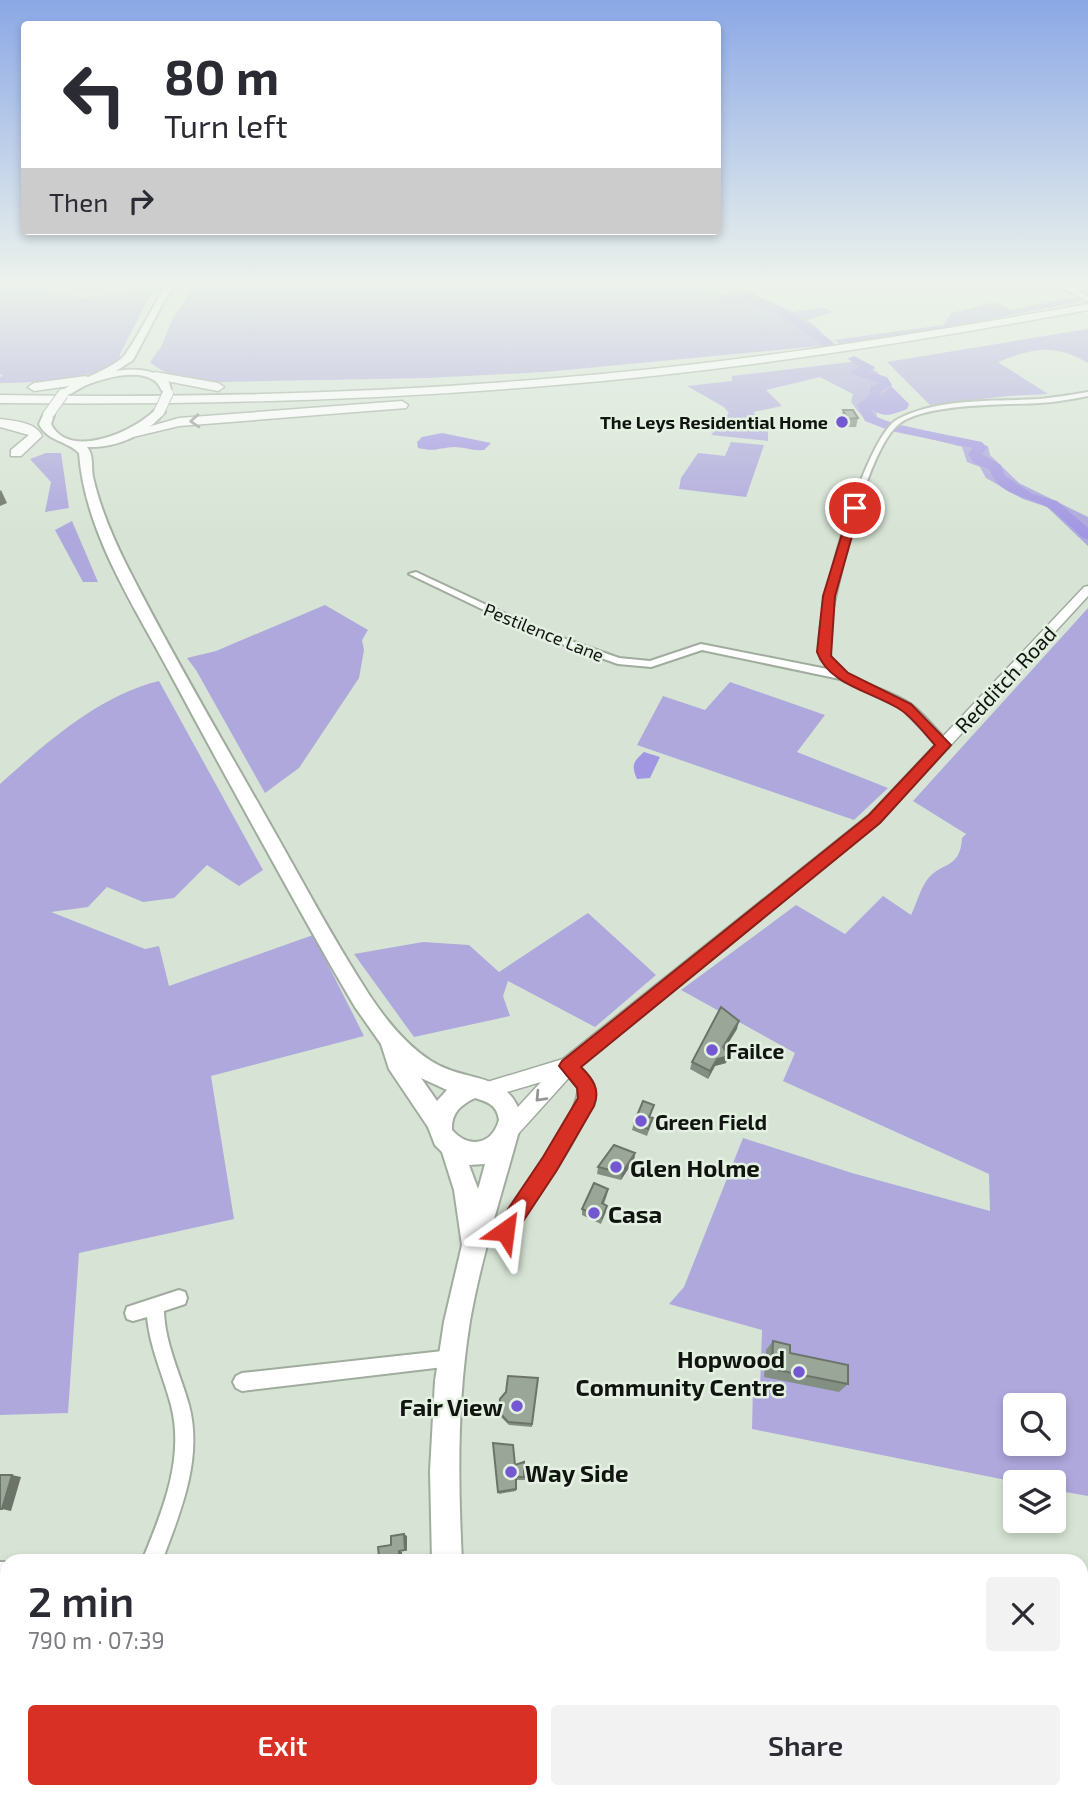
<!DOCTYPE html>
<meta charset="utf-8">
<style>
body{margin:0;font-family:"Exo 2",sans-serif;background:#f2f2f3;color:#2b2b33;height:100vh;display:flex;flex-direction:column;font-size:26px;white-space:nowrap}
*{box-sizing:border-box;margin:0}
p{font-size:23px;color:#7c7c81}
.icon{flex:none;width:38px;height:38px;fill:none;stroke:currentColor;stroke-width:2;stroke-linecap:round;stroke-linejoin:round}
.map{position:relative;flex:1;overflow:hidden}
.drawer{position:absolute;left:0px;top:1554px;width:1088px;height:245px;display:flex;flex-direction:column;background:#fff;border-radius:21px 21px 0 0;box-shadow:0 4px 10px #0003}
.drawer>*{flex:none}
.banner{position:absolute;left:21px;top:21px;width:700px;height:214px;border-radius:7px;box-shadow:0 4px 10px #0003;background:#fff;color:#2b2b33;overflow:hidden}
.buttons{position:absolute;left:1003px;top:1393px;display:grid;gap:14px}
.buttons a{display:grid;place-items:center;width:63px;height:63px;border-radius:7px;background:#fff;box-shadow:0 4px 10px #0003;font-size:35px}
.pin{position:absolute;display:grid;place-items:center;width:60px;height:60px;color:#fff;margin:-30px;border:4px solid #fff;border-radius:50%;box-shadow:0 2px 7px #0007}
.me{position:absolute;width:77px;margin:-38px;rotate:31deg;stroke-linejoin:round;filter:drop-shadow(0 0 5px #0008)}
.turn{display:flex;align-items:center;gap:24px;height:147px;padding:0 28px;font-size:32px}
.turn .icon{width:91px;height:91px;stroke-width:2.5}
.turn b{display:block;font-size:49px;line-height:60px}
.then{display:flex;align-items:center;height:66px;padding:0 28px;background:#0003;gap:14px;font-size:26px}
.round{display:grid;place-items:center;flex:none;width:74px;height:74px;border-radius:7px;background:#f2f2f3}
.overview{display:flex;align-items:center;justify-content:space-between;height:119px;padding:0 28px}
h1{font-size:42px;font-weight:600;line-height:52px}
.primary-button{display:flex;gap:14px;margin-top:auto;padding:14px 28px}
.primary-button a{flex:1;height:80px;border-radius:7px;background:#d93025;color:#fff;font-size:28px;font-weight:600;line-height:80px;text-align:center}
.primary-button a+a{background:#f2f2f3;color:#2b2b33}
.map>svg:first-child{display:block}
.green{fill:#aea8dd;fill-rule:evenodd}
.water{fill:#a196e2}
.lines{fill:none;stroke-linecap:round;stroke-linejoin:round}
.stream{stroke:#a196e2;stroke-width:2}
.river{fill:#a196e2;fill-rule:evenodd}
.minor-casing{stroke:#a0ac9e;stroke-width:4}
.secondary-casing{stroke:#a0ac9e;stroke-width:3}
.trunk-casing{stroke:#a0ac9e;stroke-width:4}
.motorway-casing{stroke:#a0ac9e;stroke-width:3}
.minor{fill:#fff;fill-rule:evenodd}
.secondary{fill:#fff;fill-rule:evenodd}
.trunk{fill:#fff;fill-rule:evenodd}
.motorway{fill:#fff;fill-rule:evenodd}
.trunk-bridge-casing{stroke:#a0ac9e;stroke-width:12;stroke-linecap:butt}
.trunk-bridge{stroke:#fff;stroke-width:10}
.wall{fill:#848f83}
.shaded-wall{fill:#6c746a}
.building{fill:#9aa698;stroke:#6c746a;stroke-width:2}
.oneway{stroke:#949693}
.route{fill:#d93025;stroke:#8d1f18;stroke-width:2}
.poi-dot{fill:#7458d2;stroke:#e4f1e2;stroke-width:2.5}
.labels{text-anchor:middle;dominant-baseline:central;stroke-width:5;stroke-linejoin:round;paint-order:stroke}
.far-poi-label{font-size:18px;font-weight:bold;fill:#111510;stroke:#e4f1e2;text-anchor:end}
.far-street-label{font-size:18px;fill:#111510;stroke:#e4f1e2}
.street-label{font-size:21px;fill:#111510;stroke:#e4f1e2}
.poi-label{font-size:21px;font-weight:bold;fill:#111510;stroke:#e4f1e2;text-anchor:start}
.near-poi-label{font-size:24px;font-weight:bold;fill:#111510;stroke:#e4f1e2;text-anchor:start}
</style>
<div class="map">
<svg width="1088" height="1799" viewBox="0 0 1088 1799">
<rect width="100%" height="100%" fill="#d7e4d5"/>
<!-- green -->
<g class="green">
<path d="M 0,281 L 37,281 L 35,283 L 52,292 L 83,298 L 154,288 L 120,354 L 119,362 C 81,382 42,382 0,383 L 0,377 L 3,376 L 0,374 Z"/>
<path d="M 198,281 L 375,281 L 380,283 L 388,281 L 654,281 L 703,288 L 720,295 L 728,293 L 718,282 L 726,283 L 793,312 L 823,307 L 833,312 L 807,320 L 819,329 L 823,339 L 831,345 L 545,372 L 428,378 L 220,382 C 196,380 169,379 150,362 L 161,347 L 174,316 Z"/>
<polygon points="1075,297 1083,301 951,327 840,344 834,340 944,325 951,313 995,302 1011,310"/>
<path d="M 1088,329 L 1088,363 C 1054,343 1033,348 998,362 L 1048,394 L 1008,396 L 930,405 L 887,362 Z"/>
<path d="M 859,361 L 877,372 L 891,386 L 875,406 L 879,425 C 866,423 859,413 851,402 L 853,394 L 820,377 L 766,390 L 782,406 L 753,412 L 768,426 L 768,441 L 711,435 L 729,413 L 724,407 L 687,386 L 732,381 L 732,376 Z"/>
<polygon points="902,425 988,446 990,455 1019,483 1088,517 1088,546 1047,507 1023,499 986,478 980,467 967,462 962,447 897,430"/>
<polygon points="731,442 764,445 746,497 679,489 681,478 698,453 725,456"/>
<polygon points="46,453 61,453 69,508 45,512 51,482 30,459"/>
<polygon points="72,521 98,582 83,582 55,530"/>
<polygon points="325,605 368,630 362,640 364,650 359,678 299,768 265,793 196,670 187,658 216,651"/>
<path d="M 1088,608 L 1088,1496 L 1054,1490 L 1054,1482 L 1016,1482 L 752,1429 L 753,1388 L 760,1389 L 762,1330 L 669,1304 L 684,1287 L 743,1138 L 852,1173 L 990,1211 L 989,1174 L 783,1081 L 795,1053 L 681,990 L 796,905 L 845,934 L 883,896 L 911,915 C 916,905 919,893 925,883 C 939,860 960,872 962,838 L 966,834 L 913,801 ZM 1015,1405 L 1054,1405 L 1054,1444 L 1015,1444 Z"/>
<path d="M 159,681 L 263,870 L 239,886 L 207,865 L 174,898 L 143,902 L 107,887 L 88,907 L 51,912 L 145,949 L 159,946 L 169,986 L 313,935 L 364,1036 L 211,1076 L 234,1219 L 79,1253 L 68,1413 L 0,1415 L 0,784 C 46,743 98,696 159,681 Z"/>
<polygon points="730,682 825,715 797,752 888,788 854,820 637,745 663,696 705,710"/>
<polygon points="588,913 656,975 595,1027 508,981 503,996 510,1016 414,1037 354,954 423,942 469,945 499,972"/>
<polygon points="1082,1689 1088,1697 1088,1799 1070,1799 1069,1792 1082,1792"/>
</g>
<!-- water -->
<g class="water">
<path d="M 891,386 L 909,404 L 907,409 C 891,415 883,419 869,407 Z"/>
<path d="M 442,433 L 491,443 L 484,450 C 473,451 464,447 454,447 C 438,448 435,452 418,448 L 417,442 L 422,437 Z"/>
<path d="M 644,752 L 660,757 L 650,778 L 637,779 C 631,765 633,762 644,752 Z"/>
</g>
<g class="lines">
<!-- stream -->
<polyline class="stream" points="693,281 717,294 718,300 754,300"/>
<!-- river -->
<g class="river">
<path d="M 705,281 C 738,279 814,323 838,347 L 828,349 L 778,313 Z"/>
<path d="M 854,356 L 873,366 L 875,368 L 869,372 L 887,377 L 892,385 L 881,391 L 879,400 L 870,406 L 874,416 L 898,425 L 982,442 L 987,448 L 982,454 L 1001,465 L 1005,476 L 1033,494 L 1057,501 L 1088,528 L 1088,539 L 1083,538 C 1072,528 1061,517 1049,508 C 1030,496 998,497 990,470 L 974,463 L 968,454 L 973,448 L 891,431 L 865,421 L 857,405 L 869,396 L 871,386 L 879,383 L 852,374 L 852,370 L 860,367 L 848,359 Z"/>
</g>
<defs>
<g id="minor">
<polygon points="717,281 749,281 746,283 720,283"/>
<polygon points="1088,284 1088,288 1069,292 1066,290"/>
<path d="M 1088,392 L 1088,396 C 1072,399 1057,402 1040,403 C 1007,405 925,403 899,424 C 872,446 849,537 841,572 C 837,591 821,646 833,661 C 851,684 885,687 910,704 C 924,714 936,730 948,742 L 949,745 L 948,748 L 940,748 L 903,709 L 840,679 L 702,650 L 651,667 L 618,664 L 534,634 L 409,574 L 416,572 L 540,630 L 619,658 L 650,661 L 701,644 L 832,670 C 827,666 821,660 820,653 C 813,617 865,435 898,419 C 940,397 994,402 1040,399 C 1056,397 1072,395 1088,392 Z"/>
<path d="M 568,1060 C 577,1063 591,1076 593,1086 C 598,1116 528,1209 511,1237 L 505,1239 L 499,1237 L 497,1231 L 499,1225 C 521,1191 576,1125 579,1086 L 561,1066 L 563,1062 Z"/>
<path d="M 179,1290 L 185,1292 L 187,1298 L 185,1304 L 164,1311 C 165,1344 180,1373 189,1405 C 203,1458 181,1511 162,1561 L 142,1561 C 162,1512 185,1459 171,1405 C 163,1375 150,1348 147,1317 L 133,1321 L 127,1319 L 125,1313 L 127,1307 Z"/>
<polygon points="452,1350 458,1352 460,1358 458,1364 452,1366 242,1391 236,1388 233,1382 236,1376 242,1373"/>
<rect x="0" y="1562" width="7" height="20"/>
<polygon points="311,1792 335,1792 338,1799 314,1799"/>
</g>
<g id="secondary">
<polygon points="1050,281 1059,281 1088,296 1088,301"/>
<polygon points="1088,586 1088,596 879,823 574,1072 518,1134 511,1137 504,1134 502,1128 504,1122 541,1082 490,1097 484,1095 481,1089 484,1083 563,1059 869,815 1084,587"/>
</g>
<g id="trunk">
<path d="M 169,281 L 178,281 L 164,301 L 133,360 L 116,371 C 135,368 154,369 169,382 L 172,395 L 164,395 C 161,390 160,385 155,381 C 138,368 103,378 84,386 C 76,390 69,397 59,396 L 59,392 C 79,379 102,373 121,359 C 130,353 158,296 169,281 Z"/>
<path d="M 155,410 L 165,412 C 146,435 117,448 87,447 C 94,455 91,467 93,477 C 100,508 113,538 127,566 C 170,651 219,734 266,817 C 300,876 332,938 370,996 C 386,1020 406,1045 431,1061 C 467,1084 511,1070 522,1120 C 504,1187 482,1253 470,1321 C 457,1401 458,1481 462,1561 L 432,1561 L 430,1471 L 435,1381 L 444,1322 L 462,1245 L 454,1190 L 442,1152 L 435,1145 L 428,1127 L 389,1069 L 381,1044 L 355,1007 L 331,966 C 277,870 224,774 172,677 C 135,607 85,534 79,453 C 66,440 48,442 39,424 L 44,413 L 48,412 L 54,415 L 51,424 C 69,461 135,431 155,410 ZM 421,1078 L 447,1090 L 437,1101 ZM 475,1098 C 488,1102 497,1105 499,1120 C 492,1145 469,1149 452,1130 C 451,1114 460,1105 475,1098 ZM 485,1164 L 479,1186 L 478,1189 L 469,1165 Z"/>
<polygon points="447,1792 481,1792 482,1799 448,1799"/>
</g>
<g id="motorway">
<path d="M 1088,304 L 1088,310 C 908,343 727,372 544,386 C 363,401 182,405 0,403 L 0,395 C 182,398 362,394 544,379 C 727,365 908,336 1088,304 Z"/>
<polygon points="155,372 218,383 224,387 218,391 151,378 151,374"/>
<polygon points="86,376 92,380 90,383 34,391 28,387 34,383"/>
<polygon points="402,401 408,405 406,408 179,426 133,437 127,433 179,418"/>
<path d="M 0,419 C 14,421 36,422 42,436 L 21,456 L 11,456 L 11,450 L 29,435 L 0,427 Z"/>
</g>
</defs>
<!-- minor casing -->
<use href="#minor" class="minor-casing"/>
<!-- secondary casing -->
<use href="#secondary" class="secondary-casing"/>
<!-- trunk casing -->
<use href="#trunk" class="trunk-casing"/>
<!-- motorway casing -->
<use href="#motorway" class="motorway-casing"/>
<!-- minor -->
<use href="#minor" class="minor"/>
<!-- secondary -->
<use href="#secondary" class="secondary"/>
<!-- trunk -->
<use href="#trunk" class="trunk"/>
<!-- motorway -->
<use href="#motorway" class="motorway"/>
<defs>
<g id="trunk-bridge">
<polyline points="159,412 168,393"/>
<polyline points="48,415 63,394"/>
</g>
</defs>
<!-- trunk-bridge casing -->
<use href="#trunk-bridge" class="trunk-bridge-casing"/>
<!-- trunk-bridge -->
<use href="#trunk-bridge" class="trunk-bridge"/>
</g>
<!-- wall -->
<g class="wall">
<polygon points="843,410 858,418 856,427 846,427 841,418"/>
<polygon points="737,1029 724,1049 726,1063 715,1066 708,1079 690,1069 692,1062"/>
<polygon points="652,1112 650,1117 651,1125 647,1136 632,1130 634,1123"/>
<polygon points="635,1153 634,1160 621,1180 597,1174 598,1167"/>
<polygon points="608,1189 607,1195 604,1204 606,1212 601,1224 582,1215 582,1209"/>
<polygon points="773,1341 790,1353 848,1384 839,1392 764,1377 766,1350"/>
<polygon points="538,1378 532,1427 509,1425 499,1415 499,1412"/>
<polygon points="515,1465 525,1465 525,1480 517,1480 516,1491 499,1494 498,1492"/>
</g>
<!-- shaded-wall -->
<g class="shaded-wall">
<polygon points="1,490 7,503 0,506 0,491"/>
<polygon points="739,1021 737,1029 721,1055 723,1047"/>
<polygon points="729,1056 726,1063 715,1066 708,1079 710,1071 717,1059"/>
<polygon points="635,1153 634,1160 621,1180 622,1173"/>
<polygon points="12,1475 21,1477 11,1511 2,1509"/>
<polygon points="404,1534 407,1536 407,1551 405,1550"/>
<polygon points="399,1551 402,1552 402,1561 399,1561"/>
</g>
<!-- building -->
<g class="building">
<polygon points="843,410 853,410 858,418 848,419"/>
<polygon points="721,1007 739,1021 723,1047 729,1056 717,1059 710,1071 692,1062"/>
<polygon points="643,1101 654,1105 649,1117 653,1118 648,1129 634,1123"/>
<polygon points="614,1145 635,1153 622,1173 598,1167"/>
<polygon points="594,1183 608,1189 602,1203 607,1206 602,1218 582,1209"/>
<polygon points="773,1341 790,1345 790,1353 848,1365 848,1384 772,1369"/>
<polygon points="508,1376 538,1378 532,1424 508,1422 499,1412 500,1399 506,1392"/>
<polygon points="493,1443 513,1445 515,1465 524,1462 524,1477 516,1477 516,1489 498,1492"/>
<polygon points="0,1475 12,1475 2,1509 0,1509"/>
<polygon points="404,1534 405,1550 399,1551 399,1561 370,1561 370,1558 379,1556 378,1547 391,1545 391,1536"/>
</g>
<!-- one-way arrows -->
<defs><path id="oneway-chevron" d="M-2-3.5L2.5 0L-2 3.5" fill="none" stroke-width="1.6" stroke-linecap="round" stroke-linejoin="round" transform="scale(1.75)"/></defs>
<g class="oneway">
<use href="#oneway-chevron" transform="translate(195 421) rotate(176)"/>
<use href="#oneway-chevron" transform="translate(540 1097) rotate(133)"/>
</g>
<!-- sky -->
<linearGradient id="sky" x2="0" y2="1"><stop stop-color="#8ba8e6"/><stop offset="0.53" stop-color="#edf3ec"/><stop offset="1" stop-color="#edf3ec" stop-opacity="0"/></linearGradient>
<rect width="1088" height="533" fill="url(#sky)"/>
<!-- route -->
<path class="route" d="M 855,504 L 860,508 L 835,596 L 831,656 L 848,673 L 911,704 L 951,745 L 880,823 L 581,1067 C 592,1078 601,1089 594,1106 L 557,1170 L 512,1238 L 505,1241 L 498,1238 L 495,1231 L 498,1224 L 543,1157 L 578,1098 L 577,1088 L 559,1066 L 562,1061 L 869,815 L 935,745 C 925,734 914,719 901,710 C 875,692 829,686 817,652 L 823,596 L 850,508 Z"/>
<!-- markers -->
<g class="poi-dot">
<circle cx="842" cy="422" r="7"/>
<circle cx="712" cy="1050" r="7"/>
<circle cx="641" cy="1121" r="7"/>
<circle cx="616" cy="1167" r="7"/>
<circle cx="594" cy="1213" r="7"/>
<circle cx="799" cy="1372" r="7"/>
<circle cx="517" cy="1406" r="7"/>
<circle cx="511" cy="1472" r="7"/>
</g>
<g class="labels">
<!-- far-poi labels -->
<g class="far-poi-label">
<text x="828" y="422">The Leys Residential Home</text>
</g>
<!-- far-street labels -->
<g class="far-street-label">
<text transform="translate(544 632) rotate(22)">Pestilence Lane</text>
</g>
<!-- street labels -->
<g class="street-label">
<text transform="translate(1005 679) rotate(-47)">Redditch Road</text>
</g>
<!-- poi labels -->
<g class="poi-label">
<text x="726" y="1050">Failce</text>
<text x="655" y="1121">Green Field</text>
</g>
<!-- near-poi labels -->
<g class="near-poi-label">
<text x="630" y="1167">Glen Holme</text>
<text x="608" y="1213">Casa</text>
<text x="785" y="1358" text-anchor="end">Hopwood<tspan x="785" dy="28">Community Centre</tspan></text>
<text x="503" y="1406" text-anchor="end">Fair View</text>
<text x="525" y="1472">Way Side</text>
</g>
</g>
</svg>
<div class="buttons">
<a><svg class="icon" aria-label="search" viewBox="0 0 24 24"><circle cx="10" cy="10" r="6"/><path d="M15 15l6 6"/></svg></a>
<a><svg class="icon" aria-label="layers" viewBox="0 0 24 24"><path d="M12 4l9 5-9 5-9-5zM3 14l9 5 9-5"/></svg></a>
</div>
<div class="pin" style="left:855px;top:508px;background:#d93025"><svg class="icon" aria-label="arrive" viewBox="0 0 24 24"><path d="M6 21V4h12l-3 4 3 4H6"/></svg></div>
<svg class="me" style="left:505px;top:1231px" viewBox="-20 -20 40 40"><path d="M0-17L14 15 0 8-14 15z" fill="#d93025" stroke="#fff" stroke-width="4"/></svg>
<div class="banner">
<div class="turn"><svg class="icon" aria-label="left" viewBox="0 0 24 24"><path d="M17 20v-9H6M10 6l-5 5 5 5"/></svg><div><b>80 m</b>Turn left</div></div>
<div class="then">Then<svg class="icon" aria-label="right" viewBox="0 0 24 24"><path d="M7 20v-9h11M14 6l5 5-5 5"/></svg></div>
</div>
<section class="drawer">
<div class="overview"><div><h1>2 min</h1><p>790 m · 07:39</p></div><a class="round"><svg class="icon" aria-label="close" viewBox="0 0 24 24"><path d="M6 6l12 12M18 6L6 18"/></svg></a></div>
<div class="primary-button"><a>Exit</a><a>Share</a></div>
</section>
</div>
